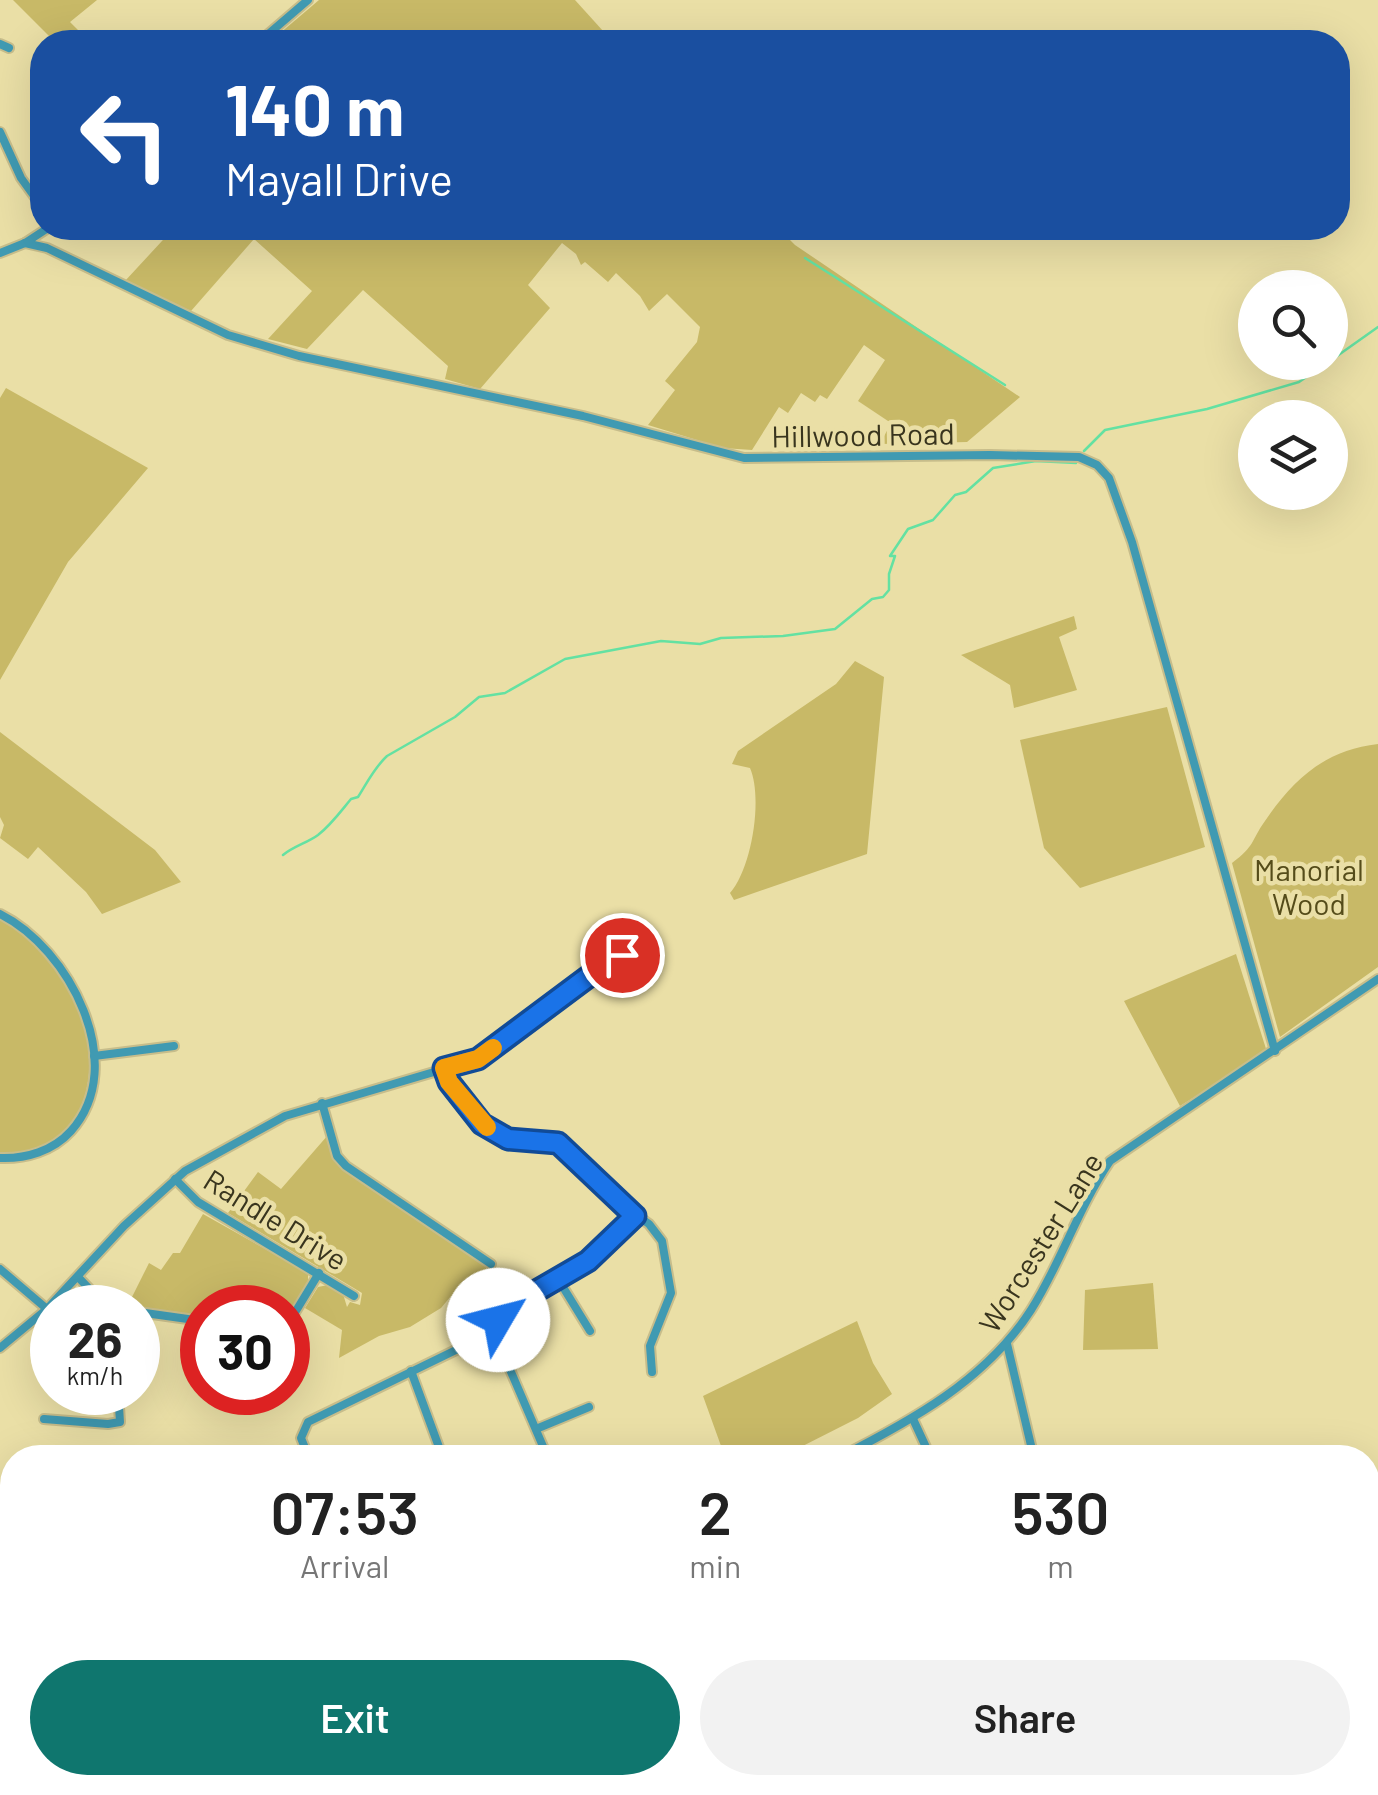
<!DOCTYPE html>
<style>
body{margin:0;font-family:Barlow,sans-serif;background:#f2f2f2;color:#222;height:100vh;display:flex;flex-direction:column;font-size:38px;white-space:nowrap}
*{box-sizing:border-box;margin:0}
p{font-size:32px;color:#767676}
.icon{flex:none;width:55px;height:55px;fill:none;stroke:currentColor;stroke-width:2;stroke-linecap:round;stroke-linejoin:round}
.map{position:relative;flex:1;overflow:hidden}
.sheet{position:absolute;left:0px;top:1445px;width:1380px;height:350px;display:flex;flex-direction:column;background:#fff;border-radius:40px 40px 0 0;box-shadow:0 10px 40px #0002}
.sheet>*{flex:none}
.guide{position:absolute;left:30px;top:30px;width:1320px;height:210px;border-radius:40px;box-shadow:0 10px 40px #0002;background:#1a4fa0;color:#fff;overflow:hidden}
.fabs{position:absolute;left:1238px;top:270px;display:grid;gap:20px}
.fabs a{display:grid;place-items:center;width:110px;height:110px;border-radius:50%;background:#fff;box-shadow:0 10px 40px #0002;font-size:50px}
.speed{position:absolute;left:30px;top:1285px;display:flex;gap:20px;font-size:50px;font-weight:700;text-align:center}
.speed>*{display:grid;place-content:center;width:130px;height:130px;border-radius:50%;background:#fff;box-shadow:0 10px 40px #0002;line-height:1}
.speed small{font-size:25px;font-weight:400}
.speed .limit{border:15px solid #d22;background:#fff;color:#111}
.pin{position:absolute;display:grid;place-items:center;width:85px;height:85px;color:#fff;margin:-42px;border:5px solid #fff;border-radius:50%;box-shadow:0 2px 10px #0007}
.me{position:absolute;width:110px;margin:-55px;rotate:53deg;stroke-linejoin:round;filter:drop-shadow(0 0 8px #0008)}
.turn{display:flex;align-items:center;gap:35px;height:210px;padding:0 30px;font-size:45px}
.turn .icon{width:130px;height:130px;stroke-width:2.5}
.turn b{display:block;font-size:70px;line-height:85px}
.eta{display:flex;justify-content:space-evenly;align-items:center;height:170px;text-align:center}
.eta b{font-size:60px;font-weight:600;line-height:70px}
.action{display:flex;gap:20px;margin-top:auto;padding:20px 30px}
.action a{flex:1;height:115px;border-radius:60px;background:#0f766e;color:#fff;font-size:40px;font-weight:600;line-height:115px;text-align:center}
.action a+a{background:#f2f2f2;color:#222}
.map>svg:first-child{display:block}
.green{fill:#c8b967}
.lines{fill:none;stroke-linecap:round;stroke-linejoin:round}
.stream{stroke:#64e1a2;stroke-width:2.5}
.minor-casing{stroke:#c7bd8b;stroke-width:12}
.minor{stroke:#409ab2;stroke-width:8}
.route-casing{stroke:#114b97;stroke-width:25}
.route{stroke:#1a73e8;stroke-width:18}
.slow{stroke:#f59e0b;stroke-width:18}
.labels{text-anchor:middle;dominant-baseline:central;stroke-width:9;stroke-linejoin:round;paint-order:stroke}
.street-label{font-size:30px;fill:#39351e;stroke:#eadfa6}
.park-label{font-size:30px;fill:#554c1a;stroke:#eadfa6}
</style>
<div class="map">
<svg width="1378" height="1795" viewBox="0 0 1378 1795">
<rect width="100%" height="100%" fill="#eadfa6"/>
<!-- green -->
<g class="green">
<polygon points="13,0 97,0 70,22 85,37 78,42 55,42"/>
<polygon points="319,0 575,0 613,42 272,40"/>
<polygon points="174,228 778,228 795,245 1020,397 967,442 880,444 891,423 858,401 885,360 864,345 827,399 820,395 815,402 801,393 788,413 779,407 752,450 723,448 648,425 675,390 665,381 697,342 700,327 667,294 649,311 640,296 616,273 608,282 585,262 581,265 576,254 562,243 528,285 550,308 480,389 445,379 448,366 363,290 307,349 268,339 312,291 254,239 191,311 125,281"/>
<polygon points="6,388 148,468 68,562 0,680 0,398"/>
<polygon points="1074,616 1077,629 1059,637 1077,690 1014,708 1010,685 961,655"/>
<path d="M 855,661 L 884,677 L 867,854 L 734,900 L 730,893 C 752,868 763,798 750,768 L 732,764 L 738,751 L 836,684 Z"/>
<polygon points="1167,707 1205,847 1080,888 1044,848 1020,740"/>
<polygon points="0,732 155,850 181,882 102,914 86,892 38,847 28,859 0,838 4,825 0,817"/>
<path d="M 1378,744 L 1378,967 L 1280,1037 L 1232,863 C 1256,845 1250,842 1265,821 C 1294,778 1326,750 1378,744 Z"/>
<path d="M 0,917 C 21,931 42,948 58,968 C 108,1034 105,1155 0,1155 Z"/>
<polygon points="1236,954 1267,1052 1180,1106 1124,1001"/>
<polygon points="328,1135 339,1166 488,1266 480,1281 451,1296 441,1308 410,1327 379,1336 339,1358 342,1330 305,1308 318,1287 328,1285 343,1294 347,1307 350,1302 360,1305 362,1293 228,1213 258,1172 281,1189"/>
<polygon points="203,1214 308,1273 308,1281 288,1319 288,1308 202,1308 202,1316 128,1305 149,1263 161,1270 173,1253 180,1253"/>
<polygon points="1153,1283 1158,1349 1083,1350 1085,1290"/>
<polygon points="857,1321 873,1363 892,1394 858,1418 781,1457 725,1457 703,1396"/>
<polygon points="883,1783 1017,1783 1026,1795 883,1795"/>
</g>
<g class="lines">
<!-- stream -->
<g class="stream">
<polyline points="805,258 1005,385"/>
<polyline points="1330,361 1378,327"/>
<polyline points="1084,451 1105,430 1207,409 1299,382 1328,362"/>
<path d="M 283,855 C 294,846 307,843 318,835 C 331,825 341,811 351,799 L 358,797 C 367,783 374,768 387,756 L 455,717 L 479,697 L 505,693 L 565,659 L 661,641 L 700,644 L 721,638 L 783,636 L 835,629 L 872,599 L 883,597 L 889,590 L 889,574 L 895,556 L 890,556 L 908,529 L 933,520 L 955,495 L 966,492 L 993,468 L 1036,461 L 1076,463"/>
</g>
<defs>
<g id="minor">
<polyline points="259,42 308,0"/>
<polyline points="0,44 9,48"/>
<polyline points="0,132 21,178 42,207"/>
<polyline points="25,243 47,248 228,335 299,356 583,416 744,458 990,455 1079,457 1097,465 1109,478 1132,542 1275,1051"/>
<polyline points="0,253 25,243 48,228"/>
<path d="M 0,914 C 69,948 130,1065 71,1131 C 53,1151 26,1159 0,1158"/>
<polyline points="94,1056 174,1046"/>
<path d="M 444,1068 C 453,1093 480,1133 508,1139 C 524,1143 541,1139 558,1143 L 616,1201 L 649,1224 L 662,1241 L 671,1293 L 650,1346 L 652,1372"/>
<polyline points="322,1103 337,1156 346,1166 491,1264"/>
<polyline points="175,1179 198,1202 354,1296"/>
<polyline points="0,1269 47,1309"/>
<polyline points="78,1277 97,1297 113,1308"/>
<polyline points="558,1279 590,1331"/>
<polyline points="138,1312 202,1321"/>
<polyline points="288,1324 319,1273"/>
<polyline points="1007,1344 1034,1458"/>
<polyline points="0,1348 47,1309 124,1226 185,1171 285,1116 478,1059 616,956 621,955 626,961"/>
<polyline points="411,1371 443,1458"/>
<polyline points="44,1419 108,1424 120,1422 118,1392"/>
<polyline points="913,1419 931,1458"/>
<polyline points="536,1429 589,1407"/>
<polyline points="309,1458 301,1438 308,1422 495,1331"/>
<path d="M 548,1458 L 496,1337 C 495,1300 563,1280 589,1260 C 606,1247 620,1230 635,1216"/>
<path d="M 838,1458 C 911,1421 986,1380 1031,1310 C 1061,1263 1078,1208 1110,1161 L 1378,979"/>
<polyline points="0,1525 12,1524"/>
<polyline points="0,1771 12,1769"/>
<polyline points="542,1782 542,1795"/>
<polyline points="1129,1782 1198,1785 1229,1795"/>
<polyline points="645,1795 657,1782"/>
<polyline points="872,1795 872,1782"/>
</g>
</defs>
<!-- minor casing -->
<use href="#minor" class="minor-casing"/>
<!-- minor -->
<use href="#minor" class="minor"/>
</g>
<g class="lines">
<defs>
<polyline id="route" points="498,1320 514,1304 588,1261 635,1216 558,1143 508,1139 482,1124 449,1082 444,1068 478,1059 616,956 622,955"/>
</defs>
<!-- route casing -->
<use href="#route" class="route-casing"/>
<!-- route -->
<use href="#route" class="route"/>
<!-- slow -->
<polyline class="slow" points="487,1127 449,1082 444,1068 478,1059 493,1048"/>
</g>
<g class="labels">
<!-- street labels -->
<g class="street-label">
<text transform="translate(863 434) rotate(-1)">Hillwood Road</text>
<text transform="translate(276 1219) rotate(32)">Randle Drive</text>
<text transform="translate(1040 1242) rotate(-58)">Worcester Lane</text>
</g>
<!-- park labels -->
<g class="park-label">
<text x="1309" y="869">Manorial<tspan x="1309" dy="34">Wood</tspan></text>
</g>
</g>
</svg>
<div class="fabs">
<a><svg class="icon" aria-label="search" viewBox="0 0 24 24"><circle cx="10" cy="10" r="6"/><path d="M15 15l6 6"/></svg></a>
<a><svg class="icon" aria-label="layers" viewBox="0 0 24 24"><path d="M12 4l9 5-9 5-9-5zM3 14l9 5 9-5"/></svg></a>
</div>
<div class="speed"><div>26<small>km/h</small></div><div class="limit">30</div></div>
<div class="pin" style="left:622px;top:955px;background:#d93025"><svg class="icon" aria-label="arrive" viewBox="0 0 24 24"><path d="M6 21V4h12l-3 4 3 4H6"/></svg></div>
<svg class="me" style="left:498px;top:1320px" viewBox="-20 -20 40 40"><circle r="19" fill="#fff"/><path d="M0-13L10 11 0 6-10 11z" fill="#1a73e8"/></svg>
<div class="guide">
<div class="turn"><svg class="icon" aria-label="left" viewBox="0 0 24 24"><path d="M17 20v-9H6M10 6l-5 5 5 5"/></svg><div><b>140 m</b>Mayall Drive</div></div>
</div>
<section class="sheet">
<div class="eta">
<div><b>07:53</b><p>Arrival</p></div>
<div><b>2</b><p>min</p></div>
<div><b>530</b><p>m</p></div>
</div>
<div class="action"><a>Exit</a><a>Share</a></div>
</section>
</div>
